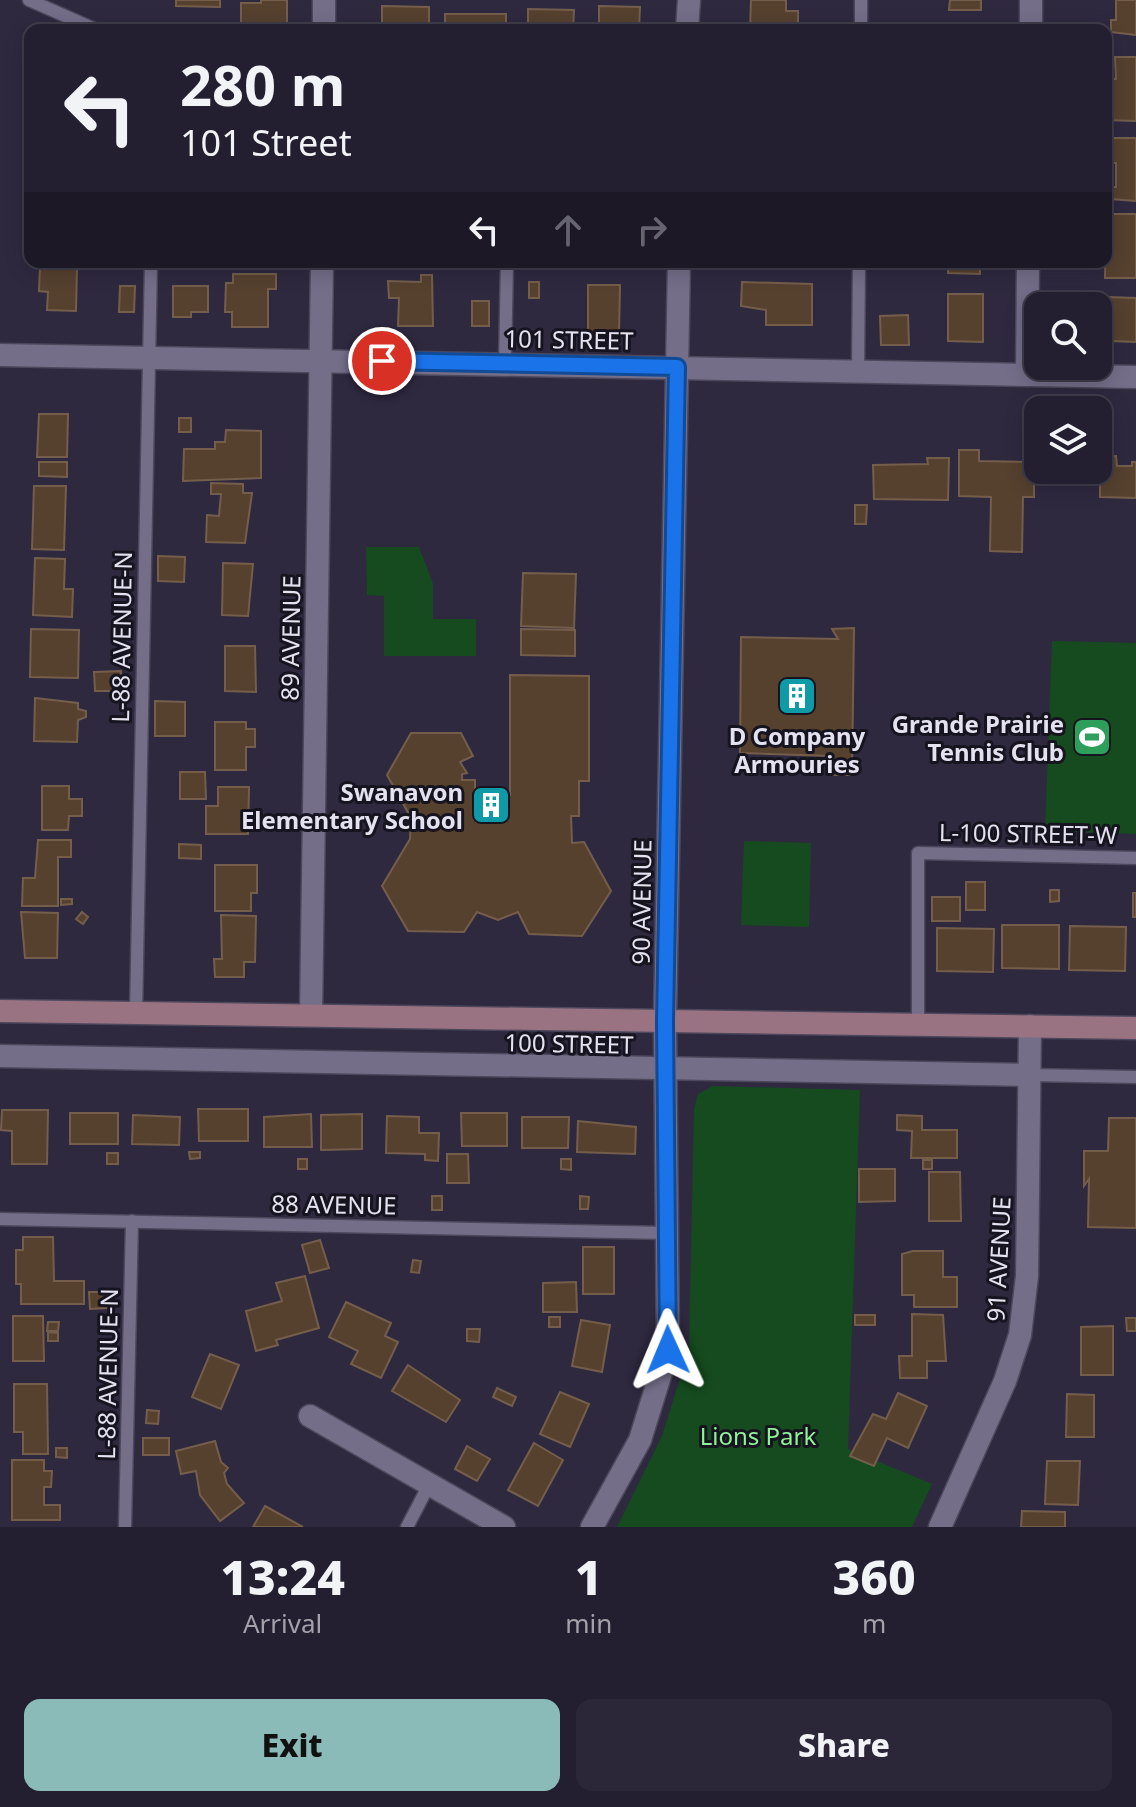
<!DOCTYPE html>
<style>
body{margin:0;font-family:"Noto Sans",sans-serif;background:#2b2738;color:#f1f3f6;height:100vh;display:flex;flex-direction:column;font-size:30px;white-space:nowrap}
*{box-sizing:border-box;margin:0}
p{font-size:26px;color:#a3a2ab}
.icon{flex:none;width:44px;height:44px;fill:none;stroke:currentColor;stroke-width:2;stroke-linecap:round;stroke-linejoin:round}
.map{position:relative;height:1527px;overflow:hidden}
.sheet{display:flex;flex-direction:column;background:#231f30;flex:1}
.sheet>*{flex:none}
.banner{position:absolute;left:24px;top:24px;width:1088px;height:244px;border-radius:16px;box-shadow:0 4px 20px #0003,0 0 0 2px #403d4c;background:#231f30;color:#f1f3f6;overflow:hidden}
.fabs{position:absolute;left:1024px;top:292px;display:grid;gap:16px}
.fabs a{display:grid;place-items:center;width:88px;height:88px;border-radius:16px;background:#231f30;box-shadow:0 4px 20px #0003,0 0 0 2px #403d4c;font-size:40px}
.pin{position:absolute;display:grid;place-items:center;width:68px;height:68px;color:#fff;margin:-34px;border:4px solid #fff;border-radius:50%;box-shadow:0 2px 8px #0007}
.me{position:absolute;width:88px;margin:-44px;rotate:359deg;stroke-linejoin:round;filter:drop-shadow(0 0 6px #0008)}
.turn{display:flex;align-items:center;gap:28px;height:168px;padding:0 24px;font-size:36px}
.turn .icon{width:104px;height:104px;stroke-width:2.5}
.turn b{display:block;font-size:56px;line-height:68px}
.lanes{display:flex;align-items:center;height:76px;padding:0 24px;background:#0003;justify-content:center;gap:40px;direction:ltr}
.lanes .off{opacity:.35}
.eta{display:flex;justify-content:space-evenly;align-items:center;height:136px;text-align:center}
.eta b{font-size:48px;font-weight:800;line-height:56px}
.button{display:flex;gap:16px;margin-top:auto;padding:16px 24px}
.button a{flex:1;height:92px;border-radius:16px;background:#8bbbb9;color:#111;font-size:32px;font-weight:800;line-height:92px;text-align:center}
.button a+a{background:#2b2738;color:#f1f3f6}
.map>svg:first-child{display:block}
.green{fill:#154b1e}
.building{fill:#56412f;stroke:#745e4b;stroke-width:2}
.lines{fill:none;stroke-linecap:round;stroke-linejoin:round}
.service-casing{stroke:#4c475b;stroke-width:15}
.minor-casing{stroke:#4c475b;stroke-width:25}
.tertiary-casing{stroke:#4c475b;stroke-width:25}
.secondary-casing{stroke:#4c475b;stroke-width:25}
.service{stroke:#746e89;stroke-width:12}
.minor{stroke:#746e89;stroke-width:22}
.tertiary{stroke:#746e89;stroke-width:22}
.secondary{stroke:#9a7383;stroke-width:22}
.route-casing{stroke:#114b97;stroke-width:20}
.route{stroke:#1a73e8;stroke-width:14}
.labels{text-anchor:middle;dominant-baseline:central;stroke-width:6;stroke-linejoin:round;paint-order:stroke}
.street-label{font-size:24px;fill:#e4e1f0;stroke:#16141e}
.poi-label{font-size:24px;font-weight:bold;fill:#e4e1f0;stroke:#16141e;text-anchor:end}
.park-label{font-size:24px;fill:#8ef497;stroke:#16141e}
</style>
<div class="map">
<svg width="1136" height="1527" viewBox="0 0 1136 1527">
<rect width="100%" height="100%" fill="#2f2940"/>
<!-- green -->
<g class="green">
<polygon points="366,547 419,547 433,584 433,619 476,619 476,656 384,656 384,596 367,595"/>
<polygon points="1052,641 1136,643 1136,834 1045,831"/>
<polygon points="744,841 811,843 809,927 741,925"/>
<polygon points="713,1086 860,1090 848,1449 932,1484 912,1527 617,1527 662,1436 689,1349 694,1109 698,1094"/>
</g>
<!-- building -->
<g class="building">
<polygon points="176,0 220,0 220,7 176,6"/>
<polygon points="261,0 287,0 287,30 241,30 241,3 261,3"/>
<polygon points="751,0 786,0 786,11 798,11 798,30 750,30"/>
<polygon points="950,0 981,0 981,10 949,10"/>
<polygon points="1116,0 1136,0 1136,35 1111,32 1111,20 1116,20"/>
<polygon points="382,6 429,7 429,30 382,30"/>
<polygon points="599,6 640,7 639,30 599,30"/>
<polygon points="528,9 574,10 573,30 528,30"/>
<rect x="445" y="14" width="61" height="16"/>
<rect x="24" y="50" width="6" height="50"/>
<polygon points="1115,57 1136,57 1136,121 1106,120 1106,93 1109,78 1116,79"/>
<polygon points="1106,138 1136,138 1136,201 1111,199 1111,187 1116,187 1116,163 1106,163"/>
<polygon points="1106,214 1136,214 1136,278 1105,278"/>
<polygon points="534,262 559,262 558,266 534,266"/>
<polygon points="741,262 770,262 770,269 741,268"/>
<polygon points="948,262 980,262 980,274 948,273"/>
<polygon points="40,267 77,267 76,311 47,310 48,292 39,291"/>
<polygon points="233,274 276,274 276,289 268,289 268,327 232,327 232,312 225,312 226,283 233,283"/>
<polygon points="421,275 432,275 433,326 398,326 399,298 389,298 388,281 421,282"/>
<rect x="529" y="282" width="10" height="16"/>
<polygon points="742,282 812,284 812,325 766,325 766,310 741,306"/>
<polygon points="588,285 620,285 619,333 588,333"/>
<polygon points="120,286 135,286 134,312 119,312"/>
<polygon points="173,286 208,286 208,312 191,312 191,317 173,317"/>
<polygon points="948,294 983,294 983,342 948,341"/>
<polygon points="1107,297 1136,298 1136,342 1111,341 1111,336 1098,336 1098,315 1106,315"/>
<rect x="472" y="301" width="17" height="25"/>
<polygon points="908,315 909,345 881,345 880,316"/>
<polygon points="39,414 68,414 67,457 37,457"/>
<rect x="179" y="418" width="12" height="14"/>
<polygon points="226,430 261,431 261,478 183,481 184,449 215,449 215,442 225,442"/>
<polygon points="959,450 979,450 979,461 1034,462 1034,497 1023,497 1022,552 990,551 991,497 959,496"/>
<polygon points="1116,456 1117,466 1132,466 1132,462 1136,462 1136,498 1100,497 1100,457"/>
<polygon points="927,458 949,458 948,500 874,499 873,465 928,464"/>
<polygon points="39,462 67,462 67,477 39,476"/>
<polygon points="211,483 243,484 243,493 252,493 245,543 206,542 207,515 219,516 221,494 211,494"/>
<polygon points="34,486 66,486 64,550 32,549"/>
<polygon points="855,505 867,505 866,524 855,524"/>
<polygon points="158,556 185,557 184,582 158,581"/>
<polygon points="35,558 65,559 64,589 73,589 72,617 33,615"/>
<polygon points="223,563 253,564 248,616 222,615"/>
<polygon points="523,573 576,574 574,628 521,626"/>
<polygon points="854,628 852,775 829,775 830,756 740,753 741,637 838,639 832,629"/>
<polygon points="31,629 79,630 78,678 30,677"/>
<polygon points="521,629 575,630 575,656 521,655"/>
<polygon points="225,646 255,646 256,692 225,691"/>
<polygon points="121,671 122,691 95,691 94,672"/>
<polygon points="510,675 589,676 589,781 579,781 579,816 571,816 572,843 584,842 611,891 582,936 529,934 518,912 498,920 477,912 464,932 408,931 382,886 410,839 411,818 387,775 411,733 461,733 473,756 460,762 467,773 462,774 462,780 475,780 475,794 510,795"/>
<polygon points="35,698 78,703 78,709 86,711 86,717 78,720 77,742 34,741"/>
<polygon points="155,701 185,702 185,736 155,736"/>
<polygon points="215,722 246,722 246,729 255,729 255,747 246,747 246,770 215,770"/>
<polygon points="180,772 205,772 206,799 180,799"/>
<polygon points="42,786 69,786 69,799 82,799 82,816 69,816 68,830 42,830"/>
<polygon points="218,787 249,787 248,834 206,834 206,806 218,806"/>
<polygon points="38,840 71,840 71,857 58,857 58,906 22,906 23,878 35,878"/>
<polygon points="179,844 201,845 201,859 179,858"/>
<polygon points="215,865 257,865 257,893 251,893 251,911 215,911"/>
<rect x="966" y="882" width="19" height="28"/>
<polygon points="1050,890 1059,890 1059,901 1050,902"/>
<rect x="1133" y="893" width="3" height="24"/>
<rect x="932" y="897" width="28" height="24"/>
<polygon points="61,899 72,899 72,904 61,905"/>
<polygon points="21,912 58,913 57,958 25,958"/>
<polygon points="82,912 88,917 83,924 76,919"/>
<polygon points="221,915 256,916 255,962 244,962 244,977 215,977 214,959 222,959"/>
<polygon points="1002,925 1059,925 1059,969 1002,968"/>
<polygon points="1070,926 1126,927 1125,971 1069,970"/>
<polygon points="937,928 994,929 993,972 937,971"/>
<polygon points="198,1109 248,1109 248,1141 199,1141"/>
<polygon points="2,1110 48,1110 47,1164 12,1164 12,1131 1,1130"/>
<rect x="70" y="1113" width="48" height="31"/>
<polygon points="461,1113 507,1113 507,1146 462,1146"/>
<polygon points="311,1114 312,1147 264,1147 264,1117"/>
<polygon points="362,1114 362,1149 321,1150 321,1115"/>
<polygon points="133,1115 180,1117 179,1145 132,1144"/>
<polygon points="897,1115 922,1116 922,1130 957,1130 957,1158 911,1158 912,1131 897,1130"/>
<polygon points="387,1116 419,1117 419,1133 439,1133 438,1161 425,1160 425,1154 386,1153"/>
<polygon points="522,1117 569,1117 568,1148 522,1148"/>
<polygon points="1109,1118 1136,1118 1136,1228 1088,1227 1089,1179 1084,1186 1084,1151 1108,1151"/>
<polygon points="578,1121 636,1127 635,1154 577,1152"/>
<polygon points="189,1152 200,1152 200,1158 190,1159"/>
<rect x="107" y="1153" width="11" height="11"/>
<polygon points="447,1154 468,1154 469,1183 447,1183"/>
<rect x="298" y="1159" width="9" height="10"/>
<polygon points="561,1159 571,1159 571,1170 561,1169"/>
<rect x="923" y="1160" width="9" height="9"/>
<polygon points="859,1169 895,1169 895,1201 859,1202"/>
<polygon points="929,1172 960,1172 961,1221 929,1221"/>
<rect x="432" y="1196" width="10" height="14"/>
<polygon points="580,1196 589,1197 588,1209 580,1209"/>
<polygon points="23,1237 53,1237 54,1281 84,1281 84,1304 21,1304 21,1284 16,1284 16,1250 23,1250"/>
<polygon points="320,1240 329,1268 310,1273 302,1245"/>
<rect x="583" y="1247" width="31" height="47"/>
<polygon points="913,1251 943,1251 943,1277 957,1277 957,1307 914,1307 914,1295 902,1295 902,1254"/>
<polygon points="413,1260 421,1261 419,1273 411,1272"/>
<polygon points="305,1276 319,1328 276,1340 278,1345 256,1351 246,1311 282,1301 276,1283"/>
<polygon points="576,1282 577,1312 543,1312 543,1283"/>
<polygon points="89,1292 106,1292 107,1308 90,1309"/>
<polygon points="346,1302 391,1323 385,1336 398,1342 381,1378 351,1364 358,1351 329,1337"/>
<polygon points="912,1314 943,1315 946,1361 927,1361 927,1378 900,1378 899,1356 912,1356"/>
<rect x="855" y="1315" width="20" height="10"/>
<polygon points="13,1316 43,1316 44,1361 13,1361"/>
<rect x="549" y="1317" width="11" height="10"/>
<polygon points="1126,1318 1136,1318 1136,1331 1127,1331"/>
<polygon points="581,1320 610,1325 602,1372 572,1366"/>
<polygon points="48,1322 59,1322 58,1331 47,1331"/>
<polygon points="1113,1326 1113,1375 1081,1375 1081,1327"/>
<polygon points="467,1329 480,1329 479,1342 467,1341"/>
<polygon points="48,1332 58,1333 58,1341 48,1341"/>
<polygon points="210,1354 239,1365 221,1409 192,1397"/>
<polygon points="408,1365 460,1400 446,1422 392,1391"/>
<polygon points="14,1384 47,1384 48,1454 23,1454 23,1432 14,1432"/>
<polygon points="497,1388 516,1397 512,1406 493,1397"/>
<polygon points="560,1392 589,1404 570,1447 540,1434"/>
<polygon points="898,1393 927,1406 908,1448 887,1438 874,1466 850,1456 873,1414 886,1419"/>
<polygon points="1067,1394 1094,1395 1094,1437 1066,1437"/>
<polygon points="147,1410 159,1411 158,1424 146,1423"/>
<rect x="143" y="1438" width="26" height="17"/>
<polygon points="215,1441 221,1462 228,1468 224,1473 227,1484 244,1503 220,1521 200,1495 196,1471 181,1474 176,1451"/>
<polygon points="534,1443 563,1460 538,1506 508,1490"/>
<polygon points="467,1446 490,1459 477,1481 455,1469"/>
<polygon points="56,1448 67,1448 67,1458 56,1457"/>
<polygon points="12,1460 44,1460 44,1471 52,1471 51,1487 44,1487 44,1505 60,1505 60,1520 12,1520"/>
<polygon points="1047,1461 1080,1461 1078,1505 1045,1504"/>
<polygon points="265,1506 303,1527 253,1527"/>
<polygon points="1022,1511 1065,1512 1065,1527 1021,1527"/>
</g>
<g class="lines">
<defs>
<g id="service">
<polyline points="29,0 97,30"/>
<polyline points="861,30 861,0"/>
<polyline points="505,363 507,262"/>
<polyline points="858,371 859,262"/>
<polyline points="136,1013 151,262"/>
<polyline points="918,1025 918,853 1136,858"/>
<polyline points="1030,1075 1136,1077"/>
<polyline points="0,1219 667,1233"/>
<polyline points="125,1527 132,1221"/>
<polyline points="407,1527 430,1483"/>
</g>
<g id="minor">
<polyline points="324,30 324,0"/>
<polyline points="687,30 689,0"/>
<polyline points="1031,30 1031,0"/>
<polyline points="0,355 1136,377"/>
<polyline points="1027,375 1028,262"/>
<polyline points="311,1015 322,262"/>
<polyline points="0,1056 1030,1075"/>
<polyline points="310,1416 504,1527"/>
<polyline points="592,1527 640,1440 668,1350 665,1021 679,262"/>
</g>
<polyline id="tertiary" points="940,1527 1005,1381 1020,1335 1027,1276 1030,1026"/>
<polyline id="secondary" points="0,1011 1136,1028"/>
</defs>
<!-- service casing -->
<use href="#service" class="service-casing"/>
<!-- minor casing -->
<use href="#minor" class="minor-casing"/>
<!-- tertiary casing -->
<use href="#tertiary" class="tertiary-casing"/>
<!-- secondary casing -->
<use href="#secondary" class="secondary-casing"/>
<!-- service -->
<use href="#service" class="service"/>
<!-- minor -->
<use href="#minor" class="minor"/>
<!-- tertiary -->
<use href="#tertiary" class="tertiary"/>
<!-- secondary -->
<use href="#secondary" class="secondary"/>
</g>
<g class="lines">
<defs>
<polyline id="route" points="382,361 677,367 665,1021 668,1350"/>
</defs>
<!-- route casing -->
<use href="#route" class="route-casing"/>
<!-- route -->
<use href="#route" class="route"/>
</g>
<!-- icons -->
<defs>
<symbol id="building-square" viewBox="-11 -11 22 22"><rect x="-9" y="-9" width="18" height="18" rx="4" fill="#0f9aa8" stroke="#16141e"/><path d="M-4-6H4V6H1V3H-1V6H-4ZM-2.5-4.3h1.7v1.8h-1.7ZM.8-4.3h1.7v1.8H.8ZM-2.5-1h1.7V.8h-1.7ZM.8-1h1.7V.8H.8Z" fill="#fff"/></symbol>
<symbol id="stadium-square" viewBox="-11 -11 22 22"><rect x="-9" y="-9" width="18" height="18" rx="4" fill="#2e9e5b" stroke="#16141e"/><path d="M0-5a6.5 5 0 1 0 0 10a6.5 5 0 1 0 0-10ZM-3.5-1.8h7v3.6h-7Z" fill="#fff"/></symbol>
</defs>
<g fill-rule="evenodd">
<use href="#building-square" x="775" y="674" width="44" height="44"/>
<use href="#stadium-square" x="1070" y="715" width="44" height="44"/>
<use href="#building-square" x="469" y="783" width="44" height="44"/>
</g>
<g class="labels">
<!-- street labels -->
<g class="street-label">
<text transform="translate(569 339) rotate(1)">101 STREET</text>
<text transform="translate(121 637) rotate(-89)">L-88 AVENUE-N</text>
<text transform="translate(290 638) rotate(-89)">89 AVENUE</text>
<text transform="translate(1028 833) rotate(1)">L-100 STREET-W</text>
<text transform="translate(641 902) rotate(-89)">90 AVENUE</text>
<text transform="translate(569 1043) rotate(1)">100 STREET</text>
<text transform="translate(334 1204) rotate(1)">88 AVENUE</text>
<text transform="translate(998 1259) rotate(-87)">91 AVENUE</text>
<text transform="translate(107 1374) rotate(-89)">L-88 AVENUE-N</text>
</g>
<!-- poi labels -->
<g class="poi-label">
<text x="1064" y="723">Grande Prairie<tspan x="1064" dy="28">Tennis Club</tspan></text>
<text x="797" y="735" text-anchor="middle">D Company<tspan x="797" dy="28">Armouries</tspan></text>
<text x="463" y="791">Swanavon<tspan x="463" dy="28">Elementary School</tspan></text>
</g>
<!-- park labels -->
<g class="park-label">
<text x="758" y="1435">Lions Park</text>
</g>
</g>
</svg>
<div class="fabs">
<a><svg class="icon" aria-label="search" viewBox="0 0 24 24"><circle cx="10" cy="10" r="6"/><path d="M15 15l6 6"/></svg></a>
<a><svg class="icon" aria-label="layers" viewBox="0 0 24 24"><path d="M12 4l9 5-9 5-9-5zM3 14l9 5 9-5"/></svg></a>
</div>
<div class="pin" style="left:382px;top:361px;background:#d93025"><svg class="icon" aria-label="arrive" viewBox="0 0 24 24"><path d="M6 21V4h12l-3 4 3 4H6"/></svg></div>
<svg class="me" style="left:668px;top:1350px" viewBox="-20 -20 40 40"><path d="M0-17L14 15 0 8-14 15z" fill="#1a73e8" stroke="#fff" stroke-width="4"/></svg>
<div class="banner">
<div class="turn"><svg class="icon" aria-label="left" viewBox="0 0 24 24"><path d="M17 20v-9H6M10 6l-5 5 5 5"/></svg><div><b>280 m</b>101 Street</div></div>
<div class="lanes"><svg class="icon" aria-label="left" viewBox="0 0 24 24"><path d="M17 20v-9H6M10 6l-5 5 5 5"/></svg><svg class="icon off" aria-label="ahead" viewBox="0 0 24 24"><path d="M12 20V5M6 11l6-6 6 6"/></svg><svg class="icon off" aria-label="right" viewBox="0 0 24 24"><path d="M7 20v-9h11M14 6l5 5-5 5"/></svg></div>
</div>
</div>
<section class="sheet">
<div class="eta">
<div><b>13:24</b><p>Arrival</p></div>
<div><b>1</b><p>min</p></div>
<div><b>360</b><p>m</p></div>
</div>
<div class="button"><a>Exit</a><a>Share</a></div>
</section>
